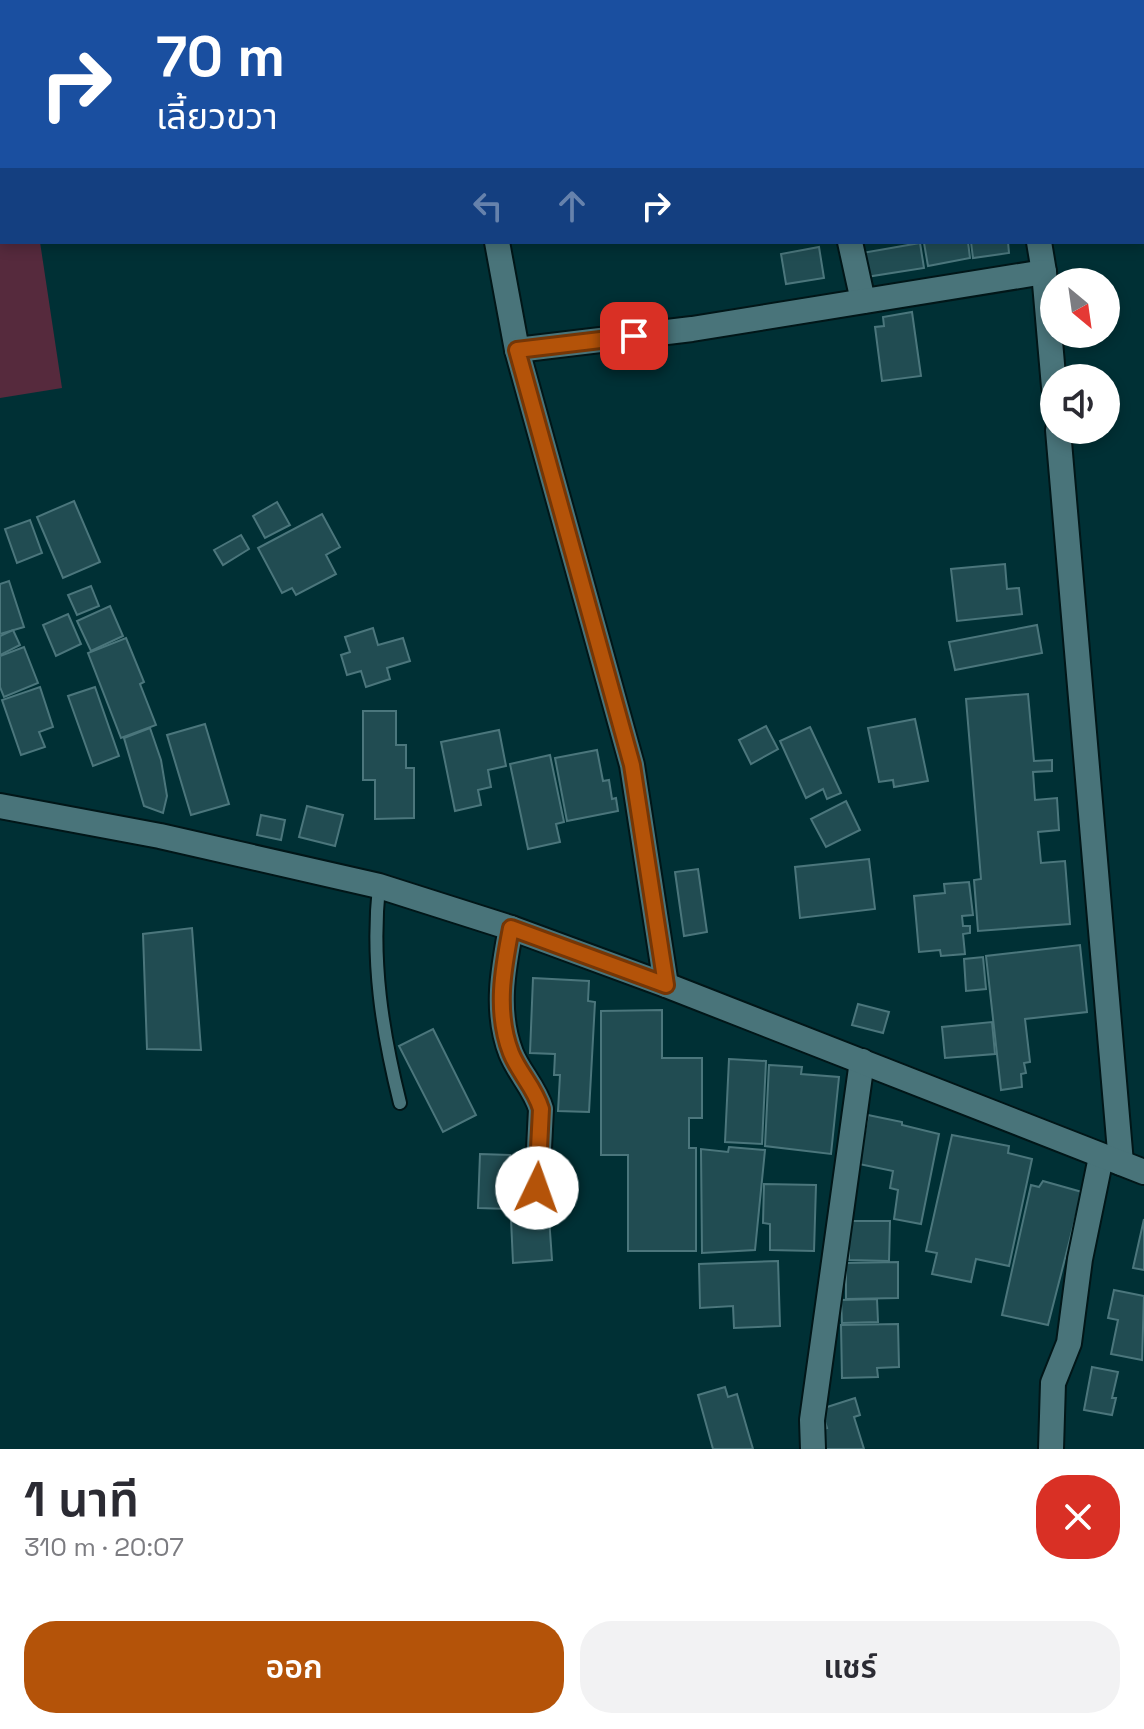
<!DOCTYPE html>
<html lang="th">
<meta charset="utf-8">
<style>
body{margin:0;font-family:"Space Grotesk","Noto Sans Thai",sans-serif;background:#f2f2f3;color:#2b2b33;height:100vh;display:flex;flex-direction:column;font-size:30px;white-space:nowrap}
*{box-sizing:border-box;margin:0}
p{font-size:26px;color:#7c7c81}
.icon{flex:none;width:44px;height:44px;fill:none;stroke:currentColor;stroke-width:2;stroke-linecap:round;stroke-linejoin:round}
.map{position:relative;height:1449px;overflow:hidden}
.panel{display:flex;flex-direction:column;background:#fff;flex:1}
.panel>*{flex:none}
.guide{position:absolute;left:0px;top:0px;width:1144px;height:244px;box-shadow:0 4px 12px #0003;background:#1a4fa0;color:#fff;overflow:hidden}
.needle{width:52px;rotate:151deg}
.buttons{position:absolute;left:1040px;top:268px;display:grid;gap:16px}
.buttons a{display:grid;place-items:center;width:80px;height:80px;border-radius:50%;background:#fff;box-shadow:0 4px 12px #0003;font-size:40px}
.pin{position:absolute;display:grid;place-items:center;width:68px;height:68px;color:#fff;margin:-34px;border-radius:16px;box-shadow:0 4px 12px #0006}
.me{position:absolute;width:88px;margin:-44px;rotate:3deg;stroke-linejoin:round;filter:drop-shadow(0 0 6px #0008)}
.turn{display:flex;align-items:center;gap:28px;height:168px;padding:0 24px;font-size:36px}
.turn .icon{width:104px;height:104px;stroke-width:2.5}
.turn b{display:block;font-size:56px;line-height:68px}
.lanes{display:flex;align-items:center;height:76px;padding:0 24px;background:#0003;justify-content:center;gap:40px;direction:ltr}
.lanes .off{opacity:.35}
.round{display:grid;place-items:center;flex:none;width:84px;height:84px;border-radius:32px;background:#f2f2f3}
.head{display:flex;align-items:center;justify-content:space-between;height:136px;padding:0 24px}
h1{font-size:48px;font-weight:600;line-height:60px}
.cta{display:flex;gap:16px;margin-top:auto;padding:16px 24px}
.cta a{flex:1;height:92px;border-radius:32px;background:#b45309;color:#fff;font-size:32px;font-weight:600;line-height:92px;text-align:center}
.cta a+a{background:#f2f2f3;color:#2b2b33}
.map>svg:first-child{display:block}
.green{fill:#562a3d}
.building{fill:#214c52;stroke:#4b767c;stroke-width:2}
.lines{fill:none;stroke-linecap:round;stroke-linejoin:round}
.service-casing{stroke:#011618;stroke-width:16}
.minor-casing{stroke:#011618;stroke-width:28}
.tertiary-casing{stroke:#011618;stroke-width:28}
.service{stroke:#49747a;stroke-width:12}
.minor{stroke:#49747a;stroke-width:24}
.tertiary{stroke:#49747a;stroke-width:24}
.route-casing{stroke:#753606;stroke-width:20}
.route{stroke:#b45309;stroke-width:14}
</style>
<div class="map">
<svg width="1144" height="1449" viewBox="0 0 1144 1449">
<rect width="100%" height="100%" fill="#003035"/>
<!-- green -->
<polygon class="green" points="0,189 2,242 40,242 62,388 0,398"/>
<!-- building -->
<g class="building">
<polygon points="1062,0 1122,0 1123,2 1058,2"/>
<polygon points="968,242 970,258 928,266 924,243"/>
<polygon points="971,242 1008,242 1009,253 973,258"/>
<polygon points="920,243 924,268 866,277 862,253"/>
<polygon points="819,247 824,278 786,284 781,254"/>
<polygon points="912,312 921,376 882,381 875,327 884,326 883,317"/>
<polygon points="74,501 100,562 63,578 37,517"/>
<polygon points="277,502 290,525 265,538 253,516"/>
<polygon points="322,514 340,547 326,555 336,574 296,595 292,588 282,593 258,548"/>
<polygon points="30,520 42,553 17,563 5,529"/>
<polygon points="241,535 249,549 223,565 214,550"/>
<polygon points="1005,564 1007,589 1019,588 1022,614 957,621 951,569"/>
<polygon points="9,581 24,627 0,634 0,584"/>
<polygon points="91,586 99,606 77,615 68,595"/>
<polygon points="110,606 123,636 91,651 77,621"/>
<polygon points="68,614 81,644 56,656 43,625"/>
<polygon points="1037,625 1042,653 955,670 949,642"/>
<polygon points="373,628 378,645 403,638 410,661 387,668 390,679 366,687 361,671 347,675 341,655 350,652 345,637"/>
<polygon points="13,630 20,645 0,655 0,636"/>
<polygon points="126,638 144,682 140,684 156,725 121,738 88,653"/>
<polygon points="24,647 38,683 4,697 0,687 0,656"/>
<polygon points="40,687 53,727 39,732 45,747 21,755 2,700"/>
<polygon points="95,687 119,756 93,766 68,696"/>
<polygon points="1028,694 1034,761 1052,760 1052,771 1033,772 1035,800 1057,798 1059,830 1038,832 1041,863 1065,861 1070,924 978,931 974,880 981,879 966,699"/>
<polygon points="363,711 396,711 396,745 406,745 406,768 414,768 414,818 375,819 375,780 363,780"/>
<polygon points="915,719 928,781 894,787 893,780 879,782 868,728"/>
<polygon points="205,724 229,804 191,815 167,735"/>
<polygon points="766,726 778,749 751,764 739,740"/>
<polygon points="810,727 841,793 827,799 823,789 806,798 780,741"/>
<polygon points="150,728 161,760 167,796 163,813 144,806 124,738"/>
<polygon points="499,730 506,766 488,770 491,787 478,790 481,805 455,811 441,742"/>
<polygon points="597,750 603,781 609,780 612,799 616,798 618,811 567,821 555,758"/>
<polygon points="550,755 564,822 556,824 560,842 528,849 510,764"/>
<polygon points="846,801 860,830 826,847 811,819"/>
<polygon points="307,806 343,815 335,846 299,837"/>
<polygon points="261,815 285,820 281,840 257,835"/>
<polygon points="869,859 875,909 800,918 795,867"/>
<polygon points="698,869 707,932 684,936 675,872"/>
<polygon points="969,882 973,915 962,916 963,926 970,926 970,933 963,934 965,954 941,956 940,950 919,952 914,896 945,893 944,884"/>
<polygon points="192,928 201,1050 147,1049 143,934"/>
<polygon points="1080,945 1087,1012 1025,1019 1030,1062 1024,1063 1026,1073 1021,1074 1022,1087 1001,1090 986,956"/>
<polygon points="983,957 986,989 966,991 964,959"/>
<polygon points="533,978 589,981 588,1001 595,1002 589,1112 558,1111 560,1075 554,1075 555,1054 530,1053"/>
<polygon points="858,1004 889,1012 883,1033 852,1025"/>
<polygon points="662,1010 662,1058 702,1058 702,1118 689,1118 689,1148 696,1148 696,1251 628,1251 628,1155 601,1155 601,1011"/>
<polygon points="992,1022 995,1054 945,1058 942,1027"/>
<polygon points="433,1029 476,1115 443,1132 399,1046"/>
<polygon points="729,1059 766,1061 762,1144 725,1142"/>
<polygon points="769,1065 802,1067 801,1074 839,1077 831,1154 765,1146"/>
<polygon points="868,1115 902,1122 902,1125 939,1134 921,1224 894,1219 898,1190 890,1188 893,1171 859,1164"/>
<polygon points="952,1135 1009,1146 1008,1153 1032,1159 1009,1266 976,1259 971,1282 932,1274 937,1253 926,1251"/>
<polygon points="729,1147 765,1150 755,1250 702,1253 701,1149 728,1152"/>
<polygon points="480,1154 510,1155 509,1209 478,1208"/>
<polygon points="1043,1181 1082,1192 1048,1325 1002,1315 1031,1185 1039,1187"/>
<polygon points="764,1184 816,1185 814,1251 770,1250 770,1224 763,1223"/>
<polygon points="549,1217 552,1260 513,1263 511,1219"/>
<polygon points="1144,1219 1144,1270 1133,1268"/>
<polygon points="849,1221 890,1221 889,1261 849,1260"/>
<polygon points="778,1261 780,1326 734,1328 733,1306 700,1308 699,1264"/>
<polygon points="898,1262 898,1298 846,1299 846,1263"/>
<polygon points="1114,1290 1144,1296 1142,1360 1111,1354 1118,1320 1108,1318"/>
<polygon points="877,1299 878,1322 842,1323 841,1300"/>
<polygon points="898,1324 899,1367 877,1368 878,1377 842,1378 841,1325"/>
<polygon points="1092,1367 1118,1372 1112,1398 1116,1398 1112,1415 1084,1410"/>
<polygon points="725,1387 728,1397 737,1394 753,1449 713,1449 698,1395"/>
<polygon points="855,1398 860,1415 854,1417 864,1449 825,1449 819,1430 827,1428 821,1409"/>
</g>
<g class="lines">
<defs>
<path id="service" d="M 379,886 C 371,961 382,1031 400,1103"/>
<g id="minor">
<polyline points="454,0 455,2"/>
<polyline points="972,0 977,0"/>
<polyline points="497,242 517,350 632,765 666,985"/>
<polyline points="850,242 863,301"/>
<polyline points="1039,242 1044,272 1054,387"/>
<polyline points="517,350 692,329 1044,272"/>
<polyline points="1058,430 1121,1163"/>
<path d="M 511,928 C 503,969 495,1012 511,1053 C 519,1073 535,1088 541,1109 L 537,1188"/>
<polyline points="813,1449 812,1420 862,1061"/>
<polyline points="1051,1449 1053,1383 1069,1343 1080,1259 1101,1157"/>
</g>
<polyline id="tertiary" points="0,806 160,836 379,886 511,928 666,985 1144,1172"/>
</defs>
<!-- service casing -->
<use href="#service" class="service-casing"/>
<!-- minor casing -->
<use href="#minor" class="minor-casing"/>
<!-- tertiary casing -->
<use href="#tertiary" class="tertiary-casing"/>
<!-- service -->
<use href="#service" class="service"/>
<!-- minor -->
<use href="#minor" class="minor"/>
<!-- tertiary -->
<use href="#tertiary" class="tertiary"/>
</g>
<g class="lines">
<defs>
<path id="route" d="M 537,1188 L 541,1109 C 535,1088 519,1073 511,1053 C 495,1012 503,969 511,928 L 666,985 L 632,765 L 517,350 L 634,336"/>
</defs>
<!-- route casing -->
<use href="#route" class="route-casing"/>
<!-- route -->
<use href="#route" class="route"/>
</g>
</svg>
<div class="buttons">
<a><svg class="needle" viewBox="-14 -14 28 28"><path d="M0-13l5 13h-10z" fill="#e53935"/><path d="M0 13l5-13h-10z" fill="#7c7c81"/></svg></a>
<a><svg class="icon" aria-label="sound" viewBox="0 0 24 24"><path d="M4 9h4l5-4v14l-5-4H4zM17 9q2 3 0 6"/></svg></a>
</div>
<div class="pin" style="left:634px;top:336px;background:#d93025"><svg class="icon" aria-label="arrive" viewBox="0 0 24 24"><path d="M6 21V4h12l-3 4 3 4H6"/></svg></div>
<svg class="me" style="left:537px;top:1188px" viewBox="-20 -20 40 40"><circle r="19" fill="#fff"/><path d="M0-13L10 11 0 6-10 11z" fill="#b45309"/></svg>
<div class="guide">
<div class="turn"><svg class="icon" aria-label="right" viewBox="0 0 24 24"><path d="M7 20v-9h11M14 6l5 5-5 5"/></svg><div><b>70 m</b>เลี้ยวขวา</div></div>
<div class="lanes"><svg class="icon off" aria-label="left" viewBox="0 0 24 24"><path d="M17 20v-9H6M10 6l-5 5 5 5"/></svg><svg class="icon off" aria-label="ahead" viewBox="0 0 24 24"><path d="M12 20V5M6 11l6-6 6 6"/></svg><svg class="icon" aria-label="right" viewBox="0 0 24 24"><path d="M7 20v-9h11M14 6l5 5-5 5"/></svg></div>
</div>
</div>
<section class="panel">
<div class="head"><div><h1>1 นาที</h1><p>310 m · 20:07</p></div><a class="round" style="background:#d93025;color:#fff"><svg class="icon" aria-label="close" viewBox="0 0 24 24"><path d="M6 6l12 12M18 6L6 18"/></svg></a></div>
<div class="cta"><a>ออก</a><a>แชร์</a></div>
</section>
